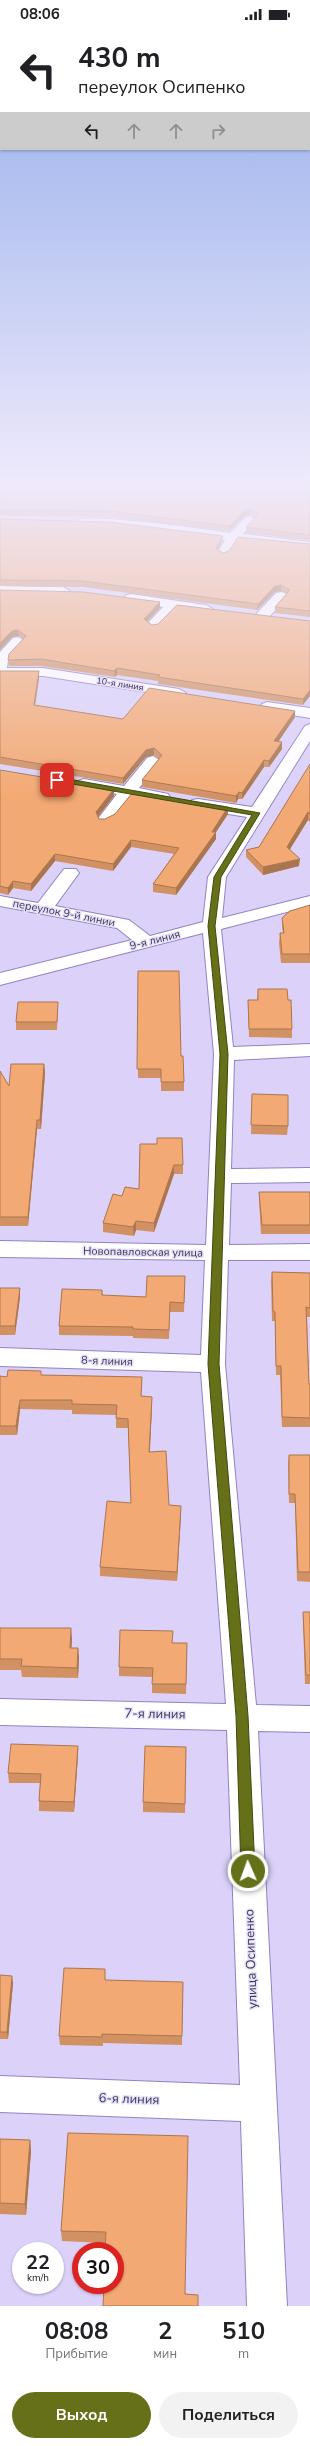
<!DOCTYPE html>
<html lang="ru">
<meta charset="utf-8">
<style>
body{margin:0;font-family:"Nunito Sans",sans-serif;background:#f2f2f2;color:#202124;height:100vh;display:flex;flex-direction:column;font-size:15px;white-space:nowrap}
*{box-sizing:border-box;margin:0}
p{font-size:13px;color:#757577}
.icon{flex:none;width:22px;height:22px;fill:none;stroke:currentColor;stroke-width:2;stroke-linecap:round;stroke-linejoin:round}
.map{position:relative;height:2278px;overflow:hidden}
.drawer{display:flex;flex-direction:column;background:#fff;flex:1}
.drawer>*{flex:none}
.top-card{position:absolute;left:0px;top:0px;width:310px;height:122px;box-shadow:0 1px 3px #0004;background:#fff;color:#202124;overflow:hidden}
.speed{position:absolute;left:12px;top:2214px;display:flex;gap:8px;font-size:20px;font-weight:700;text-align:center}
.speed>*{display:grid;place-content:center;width:52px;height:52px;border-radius:50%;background:#fff;box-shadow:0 1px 3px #0004;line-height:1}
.speed small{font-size:10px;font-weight:400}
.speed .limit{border:6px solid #d22;background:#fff;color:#111}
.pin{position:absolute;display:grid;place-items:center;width:34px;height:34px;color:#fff;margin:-17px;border-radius:8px;box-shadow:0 2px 6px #0006}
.me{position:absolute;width:44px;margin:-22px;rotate:358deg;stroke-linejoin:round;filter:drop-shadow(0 0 3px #0008)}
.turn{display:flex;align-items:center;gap:14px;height:84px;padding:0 12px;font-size:18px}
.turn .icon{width:52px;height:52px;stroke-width:2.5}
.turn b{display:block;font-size:28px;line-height:34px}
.lanes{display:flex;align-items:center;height:38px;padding:0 12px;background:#0003;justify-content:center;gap:20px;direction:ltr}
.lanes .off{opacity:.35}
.eta{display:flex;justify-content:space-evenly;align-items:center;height:68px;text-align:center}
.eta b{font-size:24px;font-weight:700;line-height:28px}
.action{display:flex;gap:8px;margin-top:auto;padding:8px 12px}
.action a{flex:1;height:46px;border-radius:24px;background:#657019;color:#fff;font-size:16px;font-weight:700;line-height:46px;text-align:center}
.action a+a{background:#f2f2f2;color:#202124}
.status{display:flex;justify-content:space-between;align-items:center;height:28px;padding:0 20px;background:#fff;direction:ltr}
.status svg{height:11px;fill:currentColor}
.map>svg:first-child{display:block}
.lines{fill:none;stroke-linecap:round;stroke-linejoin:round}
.minor-casing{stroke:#9382c0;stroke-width:2}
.minor{fill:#fff;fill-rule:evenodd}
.wall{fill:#d19163}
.shaded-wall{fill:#aa7650}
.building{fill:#f3a973;stroke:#aa7650}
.route{fill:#657019;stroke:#424910}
.labels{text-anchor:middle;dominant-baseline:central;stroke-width:3;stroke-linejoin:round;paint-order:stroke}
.far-street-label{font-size:9px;fill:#3b344e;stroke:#e7e1fc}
.street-label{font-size:11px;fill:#3b344e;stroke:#e7e1fc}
.near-street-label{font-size:13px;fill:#3b344e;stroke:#e7e1fc}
</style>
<div class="status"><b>08:06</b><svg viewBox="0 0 49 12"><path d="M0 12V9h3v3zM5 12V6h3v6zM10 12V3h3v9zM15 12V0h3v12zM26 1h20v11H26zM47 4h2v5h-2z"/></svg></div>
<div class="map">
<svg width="310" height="2278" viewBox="0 0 310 2278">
<rect width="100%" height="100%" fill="#dbd1f9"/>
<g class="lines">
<defs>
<g id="minor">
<path d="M 250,488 L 256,492 L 243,506 L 310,514 L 310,522 L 237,513 L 228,528 L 223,529 L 217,525 L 225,512 L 109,498 L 77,498 L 71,494 C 79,483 210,502 230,505 L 246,489 Z"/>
<polygon points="0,558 63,559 70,563 63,567 0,566"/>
<polygon points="281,564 286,565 288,568 286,571 267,591 257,591 255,588 257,585 276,565"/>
<polygon points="131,566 206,577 213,581 206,585 176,581 157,601 152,602 145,598 163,579 126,573 124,570 126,567"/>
<polygon points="18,609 25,613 8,632 7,640 43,640 179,661 186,665 179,669 43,648 0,648 0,624 13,610"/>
<polygon points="267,674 310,680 310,690 262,682 259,679 262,676"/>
<polygon points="310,696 310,713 226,849 222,890 310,868 310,878 221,901 233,1019 310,1016 310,1028 234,1032 231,1141 310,1140 310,1154 231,1155 229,1217 310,1216 310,1232 228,1232 225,1336 256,1677 310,1678 310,1704 258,1703 287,2278 247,2278 241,2093 0,2084 0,2048 240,2057 227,1702 0,1697 0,1671 226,1676 201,1344 0,1338 0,1320 201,1327 205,1232 0,1229 0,1213 206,1217 214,1026 203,905 0,957 0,945 132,912 117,900 0,878 0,868 38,875 64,841 76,841 79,845 55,878 129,892 150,908 203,894 208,849 247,789 198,781 192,780 190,776 192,772 198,771 252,779 305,698"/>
<polygon points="153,728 161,733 139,760 168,766 170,769 168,772 162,774 132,769 111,796 99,796 97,792 117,766 78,759 76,756 78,753 84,751 124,758 147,730"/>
</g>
</defs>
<!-- minor casing -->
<use href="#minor" class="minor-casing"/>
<!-- minor -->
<use href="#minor" class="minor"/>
</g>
<!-- wall -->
<g class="wall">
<polygon points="0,453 310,453 310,512 246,505 246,499 255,490 250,487 245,488 229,503 109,489 0,488"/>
<polygon points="0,491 222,513 218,521 223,525 310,516 310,589 275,585 275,579 286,566 281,563 275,564 257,582 83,559 0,558"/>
<polygon points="0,562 160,574 160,580 147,593 152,597 310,593 303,677 158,656 158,653 117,647 115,649 41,638 9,638 8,632 23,611 19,608 12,609 0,622"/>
<polygon points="0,643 39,643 39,650 35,677 123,691 295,683 295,689 278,714 282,721 269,739 264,739 242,771 238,771 236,775 142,759 142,752 159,731 154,727 146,729 123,756 0,736"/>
<polygon points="310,736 310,794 308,792 290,821 299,838 263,847 246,829 246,822 259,819"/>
<polygon points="0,742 114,761 114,768 98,789 99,791 105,791 228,779 228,786 216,804 216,811 176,867 153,864 153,856 174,826 131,819 113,843 55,833 31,863 13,860 8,867 0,865"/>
<polygon points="310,877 310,935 281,935 279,915 280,905 283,905 282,899 282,890"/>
<polygon points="138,943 184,1054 184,1063 161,1063 161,1050 138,1050"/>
<polygon points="258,961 288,972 292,1001 292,1010 249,1009 248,972 257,972"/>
<polygon points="58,982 57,1002 16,1002 16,994"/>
<polygon points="44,1036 45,1045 41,1101 37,1101 28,1198 0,1198 0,1045 9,1058"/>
<polygon points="252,1066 288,1098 287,1107 251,1106"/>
<polygon points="140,1116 183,1137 183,1146 174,1146 154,1204 136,1202 134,1208 103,1204 103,1195 122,1168 139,1161"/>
<polygon points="259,1164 310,1164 310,1206 261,1206 259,1173"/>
<polygon points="272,1244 310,1245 310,1289 307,1289 309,1356 310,1356 310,1399 282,1399 280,1347 276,1347 275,1293 272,1293 271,1253"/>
<polygon points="185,1248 184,1284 170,1284 169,1311 133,1310 133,1308 59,1307 59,1298 102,1262 103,1268 146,1269"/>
<polygon points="0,1260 20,1260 20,1269 15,1307 0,1307"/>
<polygon points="41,1343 41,1347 142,1349 141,1368 152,1378 150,1424 169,1477 181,1478 177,1553 100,1548 100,1539 131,1475 128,1400 116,1400 116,1387 72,1386 72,1382 20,1381 17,1407 0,1407 0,1348 7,1349"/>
<polygon points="289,1427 310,1427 310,1554 297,1553 295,1475 289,1475 288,1436"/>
<polygon points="303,1584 310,1584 310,1656 305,1656 303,1593"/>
<polygon points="0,1600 72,1611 71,1620 78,1620 79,1630 78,1650 22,1649 21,1642 0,1642"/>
<polygon points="173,1615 187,1615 186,1666 152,1665 152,1649 119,1648 119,1639"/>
<polygon points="78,1718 78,1727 74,1784 39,1783 39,1773 40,1755 9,1755 8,1745"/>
<polygon points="186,1719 185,1785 143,1784 143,1774"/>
<polygon points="0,1947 13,1955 8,2011 0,2011"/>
<polygon points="183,1954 182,2017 103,2015 103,2018 60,2017 59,2008"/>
<polygon points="68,2105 185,2266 198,2278 105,2215 62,2213 61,2203"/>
<polygon points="0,2111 30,2112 31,2123 26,2187 0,2186"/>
</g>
<!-- shaded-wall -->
<g class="shaded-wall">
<polygon points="250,481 250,487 245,488 229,503 230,498 245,482"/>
<polygon points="223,508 222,513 216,525 216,520"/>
<polygon points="281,557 281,563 275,564 257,582 258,576 275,558"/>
<polygon points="160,574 160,580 144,597 144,591"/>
<polygon points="18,602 19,608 12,609 0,622 0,615 12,603"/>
<polygon points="117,640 117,647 115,649 114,643"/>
<polygon points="39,643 39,650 34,684 34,677"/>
<polygon points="310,662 310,668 303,677 303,671"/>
<polygon points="295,683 295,689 274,720 274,713"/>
<polygon points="282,714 282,721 269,739 269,733"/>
<polygon points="154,720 154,727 146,729 123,756 123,750 146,722"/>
<polygon points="264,732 264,739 242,771 242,765"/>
<polygon points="114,761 114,768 96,791 96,784"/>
<polygon points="239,764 238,771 236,775 236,768"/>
<polygon points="228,779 228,786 212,810 216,804 216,811 176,867 176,860 212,804"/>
<polygon points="308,784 308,792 287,826 287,819"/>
<polygon points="131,812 131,819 113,843 113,836"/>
<polygon points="55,826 55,833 31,863 31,856"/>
<polygon points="300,831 299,838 263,847 263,839"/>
<polygon points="13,853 13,860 8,867 8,860"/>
<polygon points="44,1036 45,1045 41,1101 40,1092"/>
<polygon points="37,1092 37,1101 28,1198 28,1189"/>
<polygon points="174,1137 174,1146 154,1204 154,1195"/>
<polygon points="136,1193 136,1202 134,1208 133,1199"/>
<polygon points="20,1260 20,1269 15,1307 15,1298"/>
<polygon points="152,1369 152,1378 149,1433 149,1424"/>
<polygon points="20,1372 20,1381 17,1407 16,1398"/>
<polygon points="181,1478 181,1488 177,1553 177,1544"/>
<polygon points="71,1600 72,1611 71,1630 70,1620"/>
<polygon points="78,1620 79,1630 78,1650 77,1640"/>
<polygon points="78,1718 78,1727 74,1784 74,1774"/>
<polygon points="12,1948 13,1955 8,2011 7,2004"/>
<polygon points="30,2112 31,2123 26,2187 25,2176"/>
</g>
<!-- building -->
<g class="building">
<polygon points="0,453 310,453 310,507 246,499 258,486 250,481 245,482 230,498 109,483 0,482"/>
<polygon points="0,491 109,494 223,508 216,520 223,525 229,523 238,509 310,516 310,583 275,579 290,562 281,557 275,558 258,576 83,553 0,552"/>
<polygon points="0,562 83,564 160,574 144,591 152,597 158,596 177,577 310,593 310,662 303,671 158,649 160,647 117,640 114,643 41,631 8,632 9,626 26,608 18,602 12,603 0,615"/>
<polygon points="0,643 39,643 34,677 123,691 149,660 295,683 274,713 282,714 269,733 264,732 242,765 239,764 236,768 142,752 162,727 154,720 146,722 123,750 0,729"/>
<polygon points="310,736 310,786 308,784 287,819 300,831 263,839 246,822 259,819"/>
<polygon points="0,742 114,761 96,784 99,791 105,791 115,786 133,764 228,779 212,804 216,804 176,860 153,856 179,820 131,812 113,836 55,826 31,856 13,853 8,860 0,858"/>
<polygon points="310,877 310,926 282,926 280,905 284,905 282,890 290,883"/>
<polygon points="138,943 179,943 181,1028 183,1028 184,1054 161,1054 161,1041 137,1041"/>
<polygon points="258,961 287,961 288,972 291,972 292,1001 249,1001 248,972 258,972"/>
<polygon points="18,974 58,974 57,994 16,994"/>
<polygon points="11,1036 44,1036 40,1092 37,1092 28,1189 0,1189 0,1043 9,1058"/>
<polygon points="252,1066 288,1067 288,1098 251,1097"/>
<polygon points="157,1110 182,1110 183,1137 174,1137 154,1195 136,1193 133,1199 103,1195 113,1166 122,1168 125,1159 139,1161 140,1116 157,1116"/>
<polygon points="259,1164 310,1164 310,1197 262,1197"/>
<polygon points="272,1244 310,1245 310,1280 306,1279 309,1356 310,1356 310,1390 282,1389 281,1338 276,1338 275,1284 273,1283"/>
<polygon points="147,1248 185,1248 184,1275 170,1274 169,1302 133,1301 133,1299 59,1298 62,1261 102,1262 102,1267 146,1269"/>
<polygon points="0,1260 20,1260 15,1298 0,1298"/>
<polygon points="8,1342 41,1343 41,1347 142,1349 141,1368 152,1369 149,1424 166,1423 169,1477 181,1478 177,1544 100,1539 107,1473 131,1475 128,1391 116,1390 117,1377 72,1376 72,1372 20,1372 16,1398 0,1398 0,1348 7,1349"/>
<polygon points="289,1427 310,1427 310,1544 298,1544 295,1466 289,1466"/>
<polygon points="303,1584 310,1584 310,1647 306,1647"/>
<polygon points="0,1600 71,1600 70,1620 78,1620 77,1640 21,1638 22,1631 0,1631"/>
<polygon points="120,1602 173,1603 172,1615 187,1615 186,1656 152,1656 153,1640 119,1639"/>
<polygon points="11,1716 78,1718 74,1774 39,1773 41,1746 8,1745"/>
<polygon points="145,1718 186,1719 185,1776 143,1774"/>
<polygon points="64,1940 105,1941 105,1952 183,1954 182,2008 102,2006 102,2009 59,2008"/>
<polygon points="0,1947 12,1948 7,2004 0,2004"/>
<polygon points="68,2105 188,2108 185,2266 198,2267 198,2278 103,2278 104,2257 115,2257 115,2223 105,2223 106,2204 61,2203"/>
<polygon points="0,2111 30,2112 25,2176 0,2175"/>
</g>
<!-- sky -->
<linearGradient id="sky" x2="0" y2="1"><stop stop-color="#93acea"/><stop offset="0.59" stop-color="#efeafc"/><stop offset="1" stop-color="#efeafc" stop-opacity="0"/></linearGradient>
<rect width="310" height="772" fill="url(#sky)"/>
<!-- route -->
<polygon class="route" points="57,749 260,785 221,849 215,898 228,1026 219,1336 248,1688 255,1843 253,1848 248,1849 243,1848 241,1843 236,1688 208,1336 220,1026 208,898 214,849 252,787 55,753"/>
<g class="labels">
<!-- far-street labels -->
<g class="far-street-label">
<text transform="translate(120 656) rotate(9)">10-я линия</text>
</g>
<!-- street labels -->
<g class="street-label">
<text transform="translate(64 885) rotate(11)">переулок 9-й линии</text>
<text transform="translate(155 912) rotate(-14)">9-я линия</text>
<text transform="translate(143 1224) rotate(1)">Новопавловская улица</text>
<text transform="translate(107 1333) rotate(2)">8-я линия</text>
</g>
<!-- near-street labels -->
<g class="near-street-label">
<text transform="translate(155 1686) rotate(1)">7-я линия</text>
<text transform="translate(251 1931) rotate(-92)">улица Осипенко</text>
<text transform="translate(129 2071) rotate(2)">6-я линия</text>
</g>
</g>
</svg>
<div class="speed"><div>22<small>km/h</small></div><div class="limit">30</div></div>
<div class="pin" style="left:57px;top:752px;background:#d93025"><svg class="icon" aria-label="arrive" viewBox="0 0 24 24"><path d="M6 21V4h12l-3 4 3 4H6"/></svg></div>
<svg class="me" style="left:248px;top:1843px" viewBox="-20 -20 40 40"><circle r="17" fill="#657019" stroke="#fff" stroke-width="3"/><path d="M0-11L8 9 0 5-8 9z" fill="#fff"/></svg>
<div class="top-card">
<div class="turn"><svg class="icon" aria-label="left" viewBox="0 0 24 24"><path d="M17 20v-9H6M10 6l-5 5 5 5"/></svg><div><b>430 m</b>переулок Осипенко</div></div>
<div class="lanes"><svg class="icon" aria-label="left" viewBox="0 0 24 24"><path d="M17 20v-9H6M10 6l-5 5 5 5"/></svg><svg class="icon off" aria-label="ahead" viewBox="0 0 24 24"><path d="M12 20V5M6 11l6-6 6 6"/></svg><svg class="icon off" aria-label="ahead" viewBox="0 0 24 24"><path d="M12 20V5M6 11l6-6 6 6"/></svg><svg class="icon off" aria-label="right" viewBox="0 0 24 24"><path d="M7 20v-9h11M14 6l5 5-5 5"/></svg></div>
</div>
</div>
<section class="drawer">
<div class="eta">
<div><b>08:08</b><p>Прибытие</p></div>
<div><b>2</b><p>мин</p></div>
<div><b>510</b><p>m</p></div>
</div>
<div class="action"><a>Выход</a><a>Поделиться</a></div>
</section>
